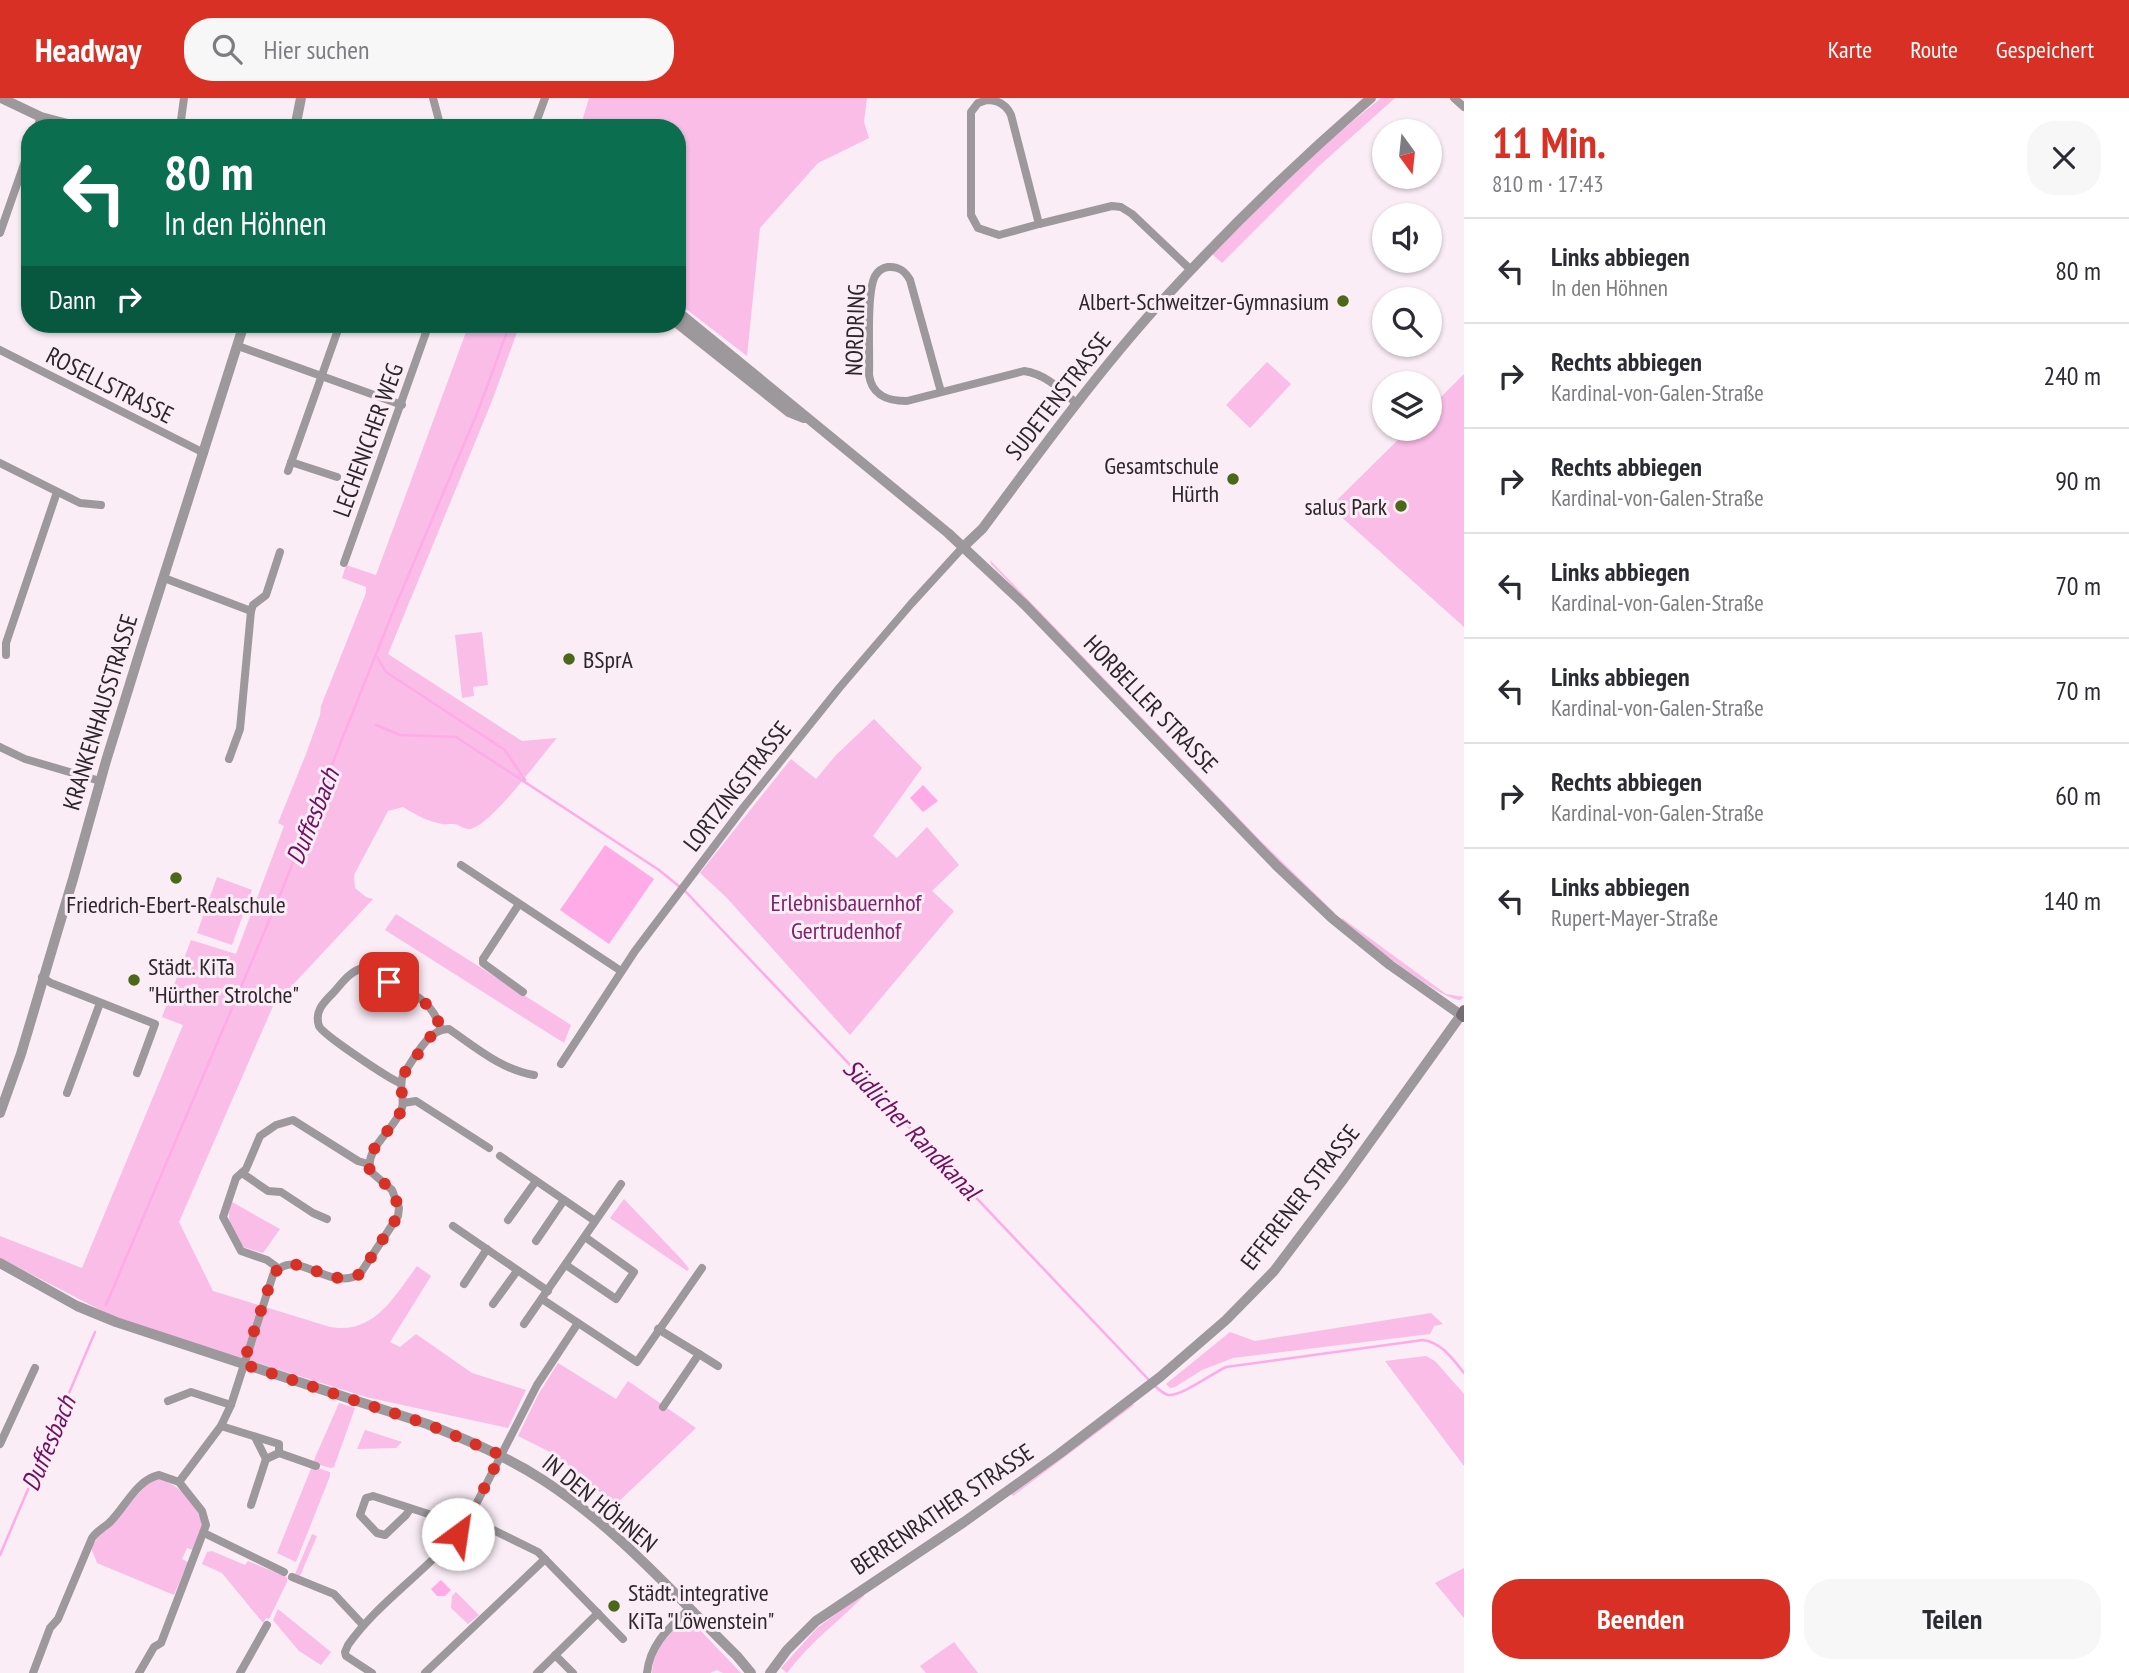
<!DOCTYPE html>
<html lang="de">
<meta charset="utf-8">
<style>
body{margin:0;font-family:"PT Sans Narrow",sans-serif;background:#f7f7f7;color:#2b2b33;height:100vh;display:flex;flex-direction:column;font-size:26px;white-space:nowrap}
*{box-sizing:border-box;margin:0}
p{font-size:23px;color:#7c7c81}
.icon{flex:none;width:38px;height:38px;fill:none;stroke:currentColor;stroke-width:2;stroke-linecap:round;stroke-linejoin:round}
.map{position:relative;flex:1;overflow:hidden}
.details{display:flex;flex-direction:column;background:#fff;width:665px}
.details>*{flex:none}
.banner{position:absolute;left:21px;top:21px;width:665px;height:214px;border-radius:28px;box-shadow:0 2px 5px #0004;background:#0b6e4f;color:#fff;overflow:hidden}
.needle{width:46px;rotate:165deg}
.buttons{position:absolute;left:1372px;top:21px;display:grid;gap:14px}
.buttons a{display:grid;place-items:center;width:70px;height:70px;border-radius:50%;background:#fff;box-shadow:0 2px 5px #0004;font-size:35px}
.pin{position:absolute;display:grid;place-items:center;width:60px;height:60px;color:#fff;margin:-30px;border-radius:14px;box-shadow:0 4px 10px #0006}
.me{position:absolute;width:77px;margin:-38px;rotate:31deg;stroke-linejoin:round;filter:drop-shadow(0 0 5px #0008)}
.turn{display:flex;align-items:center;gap:24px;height:147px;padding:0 28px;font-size:32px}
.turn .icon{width:91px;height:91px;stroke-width:2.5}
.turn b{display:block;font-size:49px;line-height:60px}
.then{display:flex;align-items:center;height:66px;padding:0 28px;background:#0003;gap:14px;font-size:26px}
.round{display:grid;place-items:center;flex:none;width:74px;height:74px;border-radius:28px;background:#f7f7f7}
.head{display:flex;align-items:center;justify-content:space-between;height:119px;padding:0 28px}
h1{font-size:42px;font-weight:700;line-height:52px;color:#d93025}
.action{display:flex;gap:14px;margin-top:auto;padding:14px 28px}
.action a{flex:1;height:80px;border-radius:28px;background:#d93025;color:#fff;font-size:28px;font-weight:700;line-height:80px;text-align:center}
.action a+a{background:#f7f7f7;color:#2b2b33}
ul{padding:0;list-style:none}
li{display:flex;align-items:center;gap:21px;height:105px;padding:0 28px;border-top:2px solid #e1e1e2}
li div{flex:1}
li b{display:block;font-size:26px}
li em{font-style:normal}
header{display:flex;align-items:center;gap:42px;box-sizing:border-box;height:98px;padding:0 35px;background:#d93025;color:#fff}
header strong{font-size:33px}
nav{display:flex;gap:38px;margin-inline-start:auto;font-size:24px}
.search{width:490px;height:63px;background:#f7f7f7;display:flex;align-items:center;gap:18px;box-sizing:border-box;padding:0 24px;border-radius:28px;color:#7c7c81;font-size:26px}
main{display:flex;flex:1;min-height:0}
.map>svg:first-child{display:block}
.green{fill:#f9bde7}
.water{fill:#ffabe7}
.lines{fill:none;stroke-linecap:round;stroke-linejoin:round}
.stream{stroke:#ffabe7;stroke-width:2.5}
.minor{stroke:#9d989b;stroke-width:8}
.tertiary{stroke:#9d989b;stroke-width:10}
.secondary{stroke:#756d73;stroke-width:10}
.route{stroke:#d93025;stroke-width:12;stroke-dasharray:0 21.6}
.poi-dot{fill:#4b6719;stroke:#faedf6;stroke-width:2.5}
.labels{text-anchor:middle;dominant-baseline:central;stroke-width:6;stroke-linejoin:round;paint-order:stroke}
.poi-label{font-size:24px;fill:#2a2629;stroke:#faedf6;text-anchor:end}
.street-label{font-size:24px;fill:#2a2629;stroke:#faedf6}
.park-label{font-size:24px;fill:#81226d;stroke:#faedf6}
.water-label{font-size:26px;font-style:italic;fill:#710f5f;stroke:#faedf6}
</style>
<header>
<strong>Headway</strong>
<div class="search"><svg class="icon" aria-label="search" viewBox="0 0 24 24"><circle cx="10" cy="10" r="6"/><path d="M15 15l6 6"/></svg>Hier suchen</div>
<nav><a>Karte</a><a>Route</a><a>Gespeichert</a></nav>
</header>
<main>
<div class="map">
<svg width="1464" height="1575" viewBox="0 0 1464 1575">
<rect width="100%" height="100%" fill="#faedf6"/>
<!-- green -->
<g class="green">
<polygon points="589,0 867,0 864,24 869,40 818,65 760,130 747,258 677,204 677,30 580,30"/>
<polygon points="1381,0 1395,0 1319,68 1222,165 1212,156 1314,55"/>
<path d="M 469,226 L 520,226 L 492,303 L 388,556 L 522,643 L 557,640 C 542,657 487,733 468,731 C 465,731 460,728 458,727 C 453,725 447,727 442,726 C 427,723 416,717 403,709 L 388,713 L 354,777 L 355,790 L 366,799 L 373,801 L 273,908 L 179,1124 L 213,1193 L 330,1229 C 374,1237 394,1199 417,1168 L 431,1178 L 390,1244 L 400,1249 L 416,1236 L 472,1275 L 526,1292 L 508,1330 L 366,1299 L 162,1235 L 108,1216 L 0,1160 L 0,1138 L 82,1170 L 183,927 L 162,919 L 191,842 L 236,856 L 284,728 L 278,725 L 306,656 L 320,617 L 321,608 L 366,495 L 366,489 L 342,480 L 346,467 L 376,477 Z"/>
<polygon points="1267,264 1291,286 1250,330 1226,307"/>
<polygon points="1464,276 1464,529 1337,415 1337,402 1409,331 1430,331 1430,310"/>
<polygon points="990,462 1260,742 1335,815 1334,817 1298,783 991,466"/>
<polygon points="482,534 488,587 473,589 474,598 462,600 455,537"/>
<polygon points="874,621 922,670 873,738 897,760 927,729 959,767 932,793 954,813 850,937 726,799 700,775 791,661 816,681 836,657"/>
<polygon points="217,779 252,792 232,847 197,835"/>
<polygon points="396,816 571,927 564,945 385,832"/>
<path d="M 1342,820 L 1446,896 L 1464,899 L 1460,902 C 1437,900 1364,840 1342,823 Z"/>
<polygon points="624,1101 683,1163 689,1171 687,1173 610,1120"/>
<path d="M 232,1104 L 280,1131 L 263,1155 L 243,1149 C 233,1131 224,1124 232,1104 Z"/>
<polygon points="1431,1215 1443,1226 1434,1228 1430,1236 1233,1260 1202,1272 1175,1289 1170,1290 1166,1286 1230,1234 1255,1243"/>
<polygon points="1426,1258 1435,1263 1464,1296 1464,1368 1385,1263"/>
<polygon points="558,1265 616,1301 628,1283 696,1330 615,1407 556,1357 518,1338 538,1297"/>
<polygon points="339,1305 355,1310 334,1369 331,1370 316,1366 314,1362"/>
<polygon points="1132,1305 1134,1307 1013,1398 1011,1396"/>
<polygon points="365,1332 402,1344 396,1350 357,1351"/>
<polygon points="312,1368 330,1374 330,1378 296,1464 277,1455"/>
<path d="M 158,1381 C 180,1386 196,1405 203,1426 L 193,1452 L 187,1450 L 182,1461 L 188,1464 L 174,1497 L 97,1465 L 91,1450 L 101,1434 L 106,1433 L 147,1386 Z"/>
<polygon points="312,1436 317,1438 300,1478 295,1476"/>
<polygon points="212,1453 245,1467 248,1463 287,1479 287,1484 269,1521 266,1520 263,1525 222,1475 202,1466 207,1454"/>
<polygon points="1464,1470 1464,1520 1435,1485"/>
<polygon points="456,1494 479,1517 468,1526 451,1510 452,1498"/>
<path d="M 863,1496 L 864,1498 C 838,1524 809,1545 787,1575 L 781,1570 L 817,1530 Z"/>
<polygon points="278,1511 331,1554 321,1567 299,1553 273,1522"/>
<path d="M 684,1526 L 698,1530 L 741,1575 L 723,1575 L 717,1572 L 710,1575 L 652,1575 C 653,1556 666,1533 684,1526 Z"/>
<polygon points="954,1544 978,1575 926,1575 920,1568"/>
</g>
<!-- water -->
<g class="water">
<polygon points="923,687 938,703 923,714 910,700"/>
<polygon points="605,747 654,781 609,846 560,812"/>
<polygon points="441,1482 451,1492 445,1498 437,1498 431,1491"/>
</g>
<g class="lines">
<!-- stream -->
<g class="stream">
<polyline points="377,559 386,574 505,652 525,682"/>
<polyline points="376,627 400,637 456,639 659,772 686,794 1149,1282"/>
<polyline points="106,1207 280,797 392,516 478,313 510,226"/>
<path d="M 1154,1287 C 1158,1291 1162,1295 1168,1297 C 1180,1299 1213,1275 1226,1269 L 1423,1242 C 1442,1245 1452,1260 1464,1275"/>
<polyline points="0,1457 95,1234"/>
</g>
<!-- minor -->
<g class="minor">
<polyline points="433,0 441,30"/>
<polyline points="1454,0 1464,9"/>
<path d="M 987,2 C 998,2 1006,6 1011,17 L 1039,126 L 999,137 L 978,130 L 971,117 L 971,14 L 978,5 Z"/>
<polyline points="37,30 41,19"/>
<polyline points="180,30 184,0"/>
<polyline points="534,30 545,0"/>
<polyline points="1039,126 1112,108 1121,109 1132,116 1191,172"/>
<polyline points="0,135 30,49"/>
<polyline points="411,226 427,231"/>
<polyline points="238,248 402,307"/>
<polyline points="0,252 204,355"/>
<path d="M 941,294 L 910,182 C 905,173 899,168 888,169 C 882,170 878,173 875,178 C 866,196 870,254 869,277 C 872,298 888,303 907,303 L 1024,273 C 1046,276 1061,292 1077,306"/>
<polyline points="291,364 337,379"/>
<polyline points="0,365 80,405 101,407"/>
<polyline points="288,373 340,226"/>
<polyline points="344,465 429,226"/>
<polyline points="164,480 251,513"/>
<polyline points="6,557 6,545 57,394"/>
<polyline points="0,649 25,661 100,683"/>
<polyline points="229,661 240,631 251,513 253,507 266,497 280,454"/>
<polyline points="461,767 621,873"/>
<polyline points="519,806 483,861 483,865 523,894"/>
<polyline points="42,879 51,885 155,926 137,975"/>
<polyline points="561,966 635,853 743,710 840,589 911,506 963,449"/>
<path d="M 400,985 C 388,980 322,936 319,928 C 314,913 324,904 334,894 C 342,885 350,873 363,870 C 372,873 379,880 388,884 C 413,895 432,903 441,931"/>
<polyline points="67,995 100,905"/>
<polyline points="403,1005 416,1003 489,1050"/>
<polyline points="500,1058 595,1123"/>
<polyline points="242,1075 268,1093 281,1094 313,1115 327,1121"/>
<polyline points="508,1122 536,1083"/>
<polyline points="453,1128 548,1193"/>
<polyline points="536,1143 564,1102"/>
<polyline points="566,1167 616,1201 634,1174 585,1139"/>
<polyline points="278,1170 267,1162 241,1153 223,1119 236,1080 246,1071 260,1038 276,1027 293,1022 358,1063 368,1066"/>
<polyline points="464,1186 487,1151"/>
<polyline points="542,1201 637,1264 702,1170"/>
<polyline points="493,1206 517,1173"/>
<polyline points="524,1226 621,1086"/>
<polyline points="658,1231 699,1256 663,1309"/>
<polyline points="699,1256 718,1268"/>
<polyline points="168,1303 191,1294 231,1307"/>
<polyline points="221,1328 279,1346 279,1355 316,1368"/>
<polyline points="255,1339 266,1361 279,1355"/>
<polyline points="0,1346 35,1270"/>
<path d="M 179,1384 L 221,1328 L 231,1307 L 273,1177 C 295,1146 327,1195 360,1176 L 398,1118 L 399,1110 L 392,1092 L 370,1073 C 365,1049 395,1032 402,1010 C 405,999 398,989 403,977 C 414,961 428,930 449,931 C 475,949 502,972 534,977"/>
<polyline points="251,1407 266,1361"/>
<polyline points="410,1411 406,1417 385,1437 377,1435 360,1417 366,1400 373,1398 444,1421 458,1436"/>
<polyline points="469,1420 538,1454 623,1541"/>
<polyline points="204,1435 284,1474"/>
<polyline points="292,1479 334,1496 363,1527"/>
<polyline points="555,1557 573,1575"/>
<path d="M 33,1575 L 50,1530 L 58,1521 L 92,1440 C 97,1433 102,1431 109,1425 C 125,1410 136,1382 159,1377 L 179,1384 L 202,1413 L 206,1427 L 161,1545 L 154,1549 L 139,1575"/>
<polyline points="240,1575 267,1527"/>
<path d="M 372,1575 L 346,1558 L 345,1554 L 348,1547 C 382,1499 436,1468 469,1420 L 537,1287 L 578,1225"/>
<polyline points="425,1575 545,1461"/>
<polyline points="537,1575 598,1515"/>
<path d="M 647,1575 C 650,1546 669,1530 689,1511"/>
</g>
<!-- tertiary -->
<g class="tertiary">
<polyline points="1,0 41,19 83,30"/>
<polyline points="295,30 301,0"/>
<polyline points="677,213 948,435 1025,507 1276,767 1332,820 1390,867 1461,917 1342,1083 1274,1173 1226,1222 1160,1279 1059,1356 964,1424 816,1523 787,1552 770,1575"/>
<polyline points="677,225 789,314 804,320"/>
<path d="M 963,449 L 983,430 C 1040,353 1097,275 1161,204 C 1227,132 1297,64 1371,0"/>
<polyline points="0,1015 21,956 73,781 106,663 141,550 244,226"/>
<path d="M 0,1165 L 77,1208 L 116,1224 L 427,1326 C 467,1342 506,1358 543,1382 C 616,1429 675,1497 737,1558 L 751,1575"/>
</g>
<!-- secondary -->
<polyline class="secondary" points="1464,912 1461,917 1464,919"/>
</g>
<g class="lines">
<!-- route -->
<path class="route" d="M 389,884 C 412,890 434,908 441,931 L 433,935 L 403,977 C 398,989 405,999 402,1010 C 395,1032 364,1049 370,1073 L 392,1092 L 399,1110 L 398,1118 L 360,1176 C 327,1194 295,1146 273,1177 L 243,1266 L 427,1326 L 501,1357 L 469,1420 L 458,1436"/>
</g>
<!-- markers -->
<g class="poi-dot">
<circle cx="1343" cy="203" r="7"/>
<circle cx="1233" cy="381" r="7"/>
<circle cx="1401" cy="408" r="7"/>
<circle cx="569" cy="561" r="7"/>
<circle cx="176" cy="780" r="7"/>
<circle cx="134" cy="882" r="7"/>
<circle cx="614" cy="1508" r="7"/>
</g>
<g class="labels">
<!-- poi labels -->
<g class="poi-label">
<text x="1329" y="203">Albert-Schweitzer-Gymnasium</text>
<text x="1219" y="367">Gesamtschule<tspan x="1219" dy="28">Hürth</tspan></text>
<text x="1387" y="408">salus Park</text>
<text x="583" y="561" text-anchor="start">BSprA</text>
<text x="176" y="806" text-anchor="middle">Friedrich-Ebert-Realschule</text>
<text x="148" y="868" text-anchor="start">Städt. KiTa<tspan x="148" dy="28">"Hürther Strolche"</tspan></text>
<text x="628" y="1494" text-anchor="start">Städt. integrative<tspan x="628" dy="28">KiTa "Löwenstein"</tspan></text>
</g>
<!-- street labels -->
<g class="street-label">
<text transform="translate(855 232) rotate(-88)">NORDRING</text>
<text transform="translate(110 287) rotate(27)">ROSELLSTRASSE</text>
<text transform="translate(1058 298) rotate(-52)">SUDETENSTRASSE</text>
<text transform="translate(368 342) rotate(-70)">LECHENICHER WEG</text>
<text transform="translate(1151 606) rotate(46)">HORBELLER STRASSE</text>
<text transform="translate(100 614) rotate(-73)">KRANKENHAUSSTRASSE</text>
<text transform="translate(737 688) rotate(-52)">LORTZINGSTRASSE</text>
<text transform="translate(1300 1099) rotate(-52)">EFFERENER STRASSE</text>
<text transform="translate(600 1405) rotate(39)">IN DEN HÖHNEN</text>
<text transform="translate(942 1411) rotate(-34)">BERRENRATHER STRASSE</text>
</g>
<!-- park labels -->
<g class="park-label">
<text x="846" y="804">Erlebnisbauernhof<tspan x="846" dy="28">Gertrudenhof</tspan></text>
</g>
<!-- water labels -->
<g class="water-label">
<text transform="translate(312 718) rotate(-68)">Duffesbach</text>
<text transform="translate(912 1031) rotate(46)">Südlicher Randkanal</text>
<text transform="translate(48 1345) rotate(-67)">Duffesbach</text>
</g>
</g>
</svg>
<div class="buttons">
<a><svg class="needle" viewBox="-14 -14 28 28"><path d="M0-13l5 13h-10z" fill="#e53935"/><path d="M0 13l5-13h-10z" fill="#7c7c81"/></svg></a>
<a><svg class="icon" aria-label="sound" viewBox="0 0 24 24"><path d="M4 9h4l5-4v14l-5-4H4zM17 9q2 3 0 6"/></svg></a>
<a><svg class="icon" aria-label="search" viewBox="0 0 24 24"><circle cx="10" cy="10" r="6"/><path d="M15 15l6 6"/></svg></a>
<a><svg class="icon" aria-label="layers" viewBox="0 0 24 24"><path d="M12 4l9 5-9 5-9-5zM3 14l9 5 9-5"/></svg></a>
</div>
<div class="pin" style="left:389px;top:884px;background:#d93025"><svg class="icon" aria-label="arrive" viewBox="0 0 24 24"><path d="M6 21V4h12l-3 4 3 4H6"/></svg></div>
<svg class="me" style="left:458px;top:1436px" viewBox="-20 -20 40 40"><circle r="19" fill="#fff"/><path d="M0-13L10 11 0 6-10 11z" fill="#d93025"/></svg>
<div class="banner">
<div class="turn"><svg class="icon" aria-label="left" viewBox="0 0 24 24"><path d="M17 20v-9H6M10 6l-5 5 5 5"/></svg><div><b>80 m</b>In den Höhnen</div></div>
<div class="then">Dann<svg class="icon" aria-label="right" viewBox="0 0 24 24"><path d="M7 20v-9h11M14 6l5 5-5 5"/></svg></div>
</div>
</div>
<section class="details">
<div class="head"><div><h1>11 Min.</h1><p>810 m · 17:43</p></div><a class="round"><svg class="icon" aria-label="close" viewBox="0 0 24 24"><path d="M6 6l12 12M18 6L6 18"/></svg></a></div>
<ul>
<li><svg class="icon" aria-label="left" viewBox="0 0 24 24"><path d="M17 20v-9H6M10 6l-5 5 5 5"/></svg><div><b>Links abbiegen</b><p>In den Höhnen</p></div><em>80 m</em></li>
<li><svg class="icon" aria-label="right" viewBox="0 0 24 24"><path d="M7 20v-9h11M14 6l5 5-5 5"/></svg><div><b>Rechts abbiegen</b><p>Kardinal-von-Galen-Straße</p></div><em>240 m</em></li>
<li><svg class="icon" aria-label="right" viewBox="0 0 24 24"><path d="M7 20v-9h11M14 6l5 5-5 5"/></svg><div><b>Rechts abbiegen</b><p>Kardinal-von-Galen-Straße</p></div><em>90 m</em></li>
<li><svg class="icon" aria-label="left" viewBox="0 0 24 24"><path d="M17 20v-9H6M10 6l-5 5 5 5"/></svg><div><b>Links abbiegen</b><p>Kardinal-von-Galen-Straße</p></div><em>70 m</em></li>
<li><svg class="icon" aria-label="left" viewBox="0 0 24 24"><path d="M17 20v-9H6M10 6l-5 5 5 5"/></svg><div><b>Links abbiegen</b><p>Kardinal-von-Galen-Straße</p></div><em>70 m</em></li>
<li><svg class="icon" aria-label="right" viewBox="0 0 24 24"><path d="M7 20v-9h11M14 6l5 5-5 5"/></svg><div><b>Rechts abbiegen</b><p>Kardinal-von-Galen-Straße</p></div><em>60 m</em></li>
<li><svg class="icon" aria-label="left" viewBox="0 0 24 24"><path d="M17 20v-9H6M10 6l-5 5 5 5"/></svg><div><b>Links abbiegen</b><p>Rupert-Mayer-Straße</p></div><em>140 m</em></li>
</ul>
<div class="action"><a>Beenden</a><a>Teilen</a></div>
</section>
</main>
